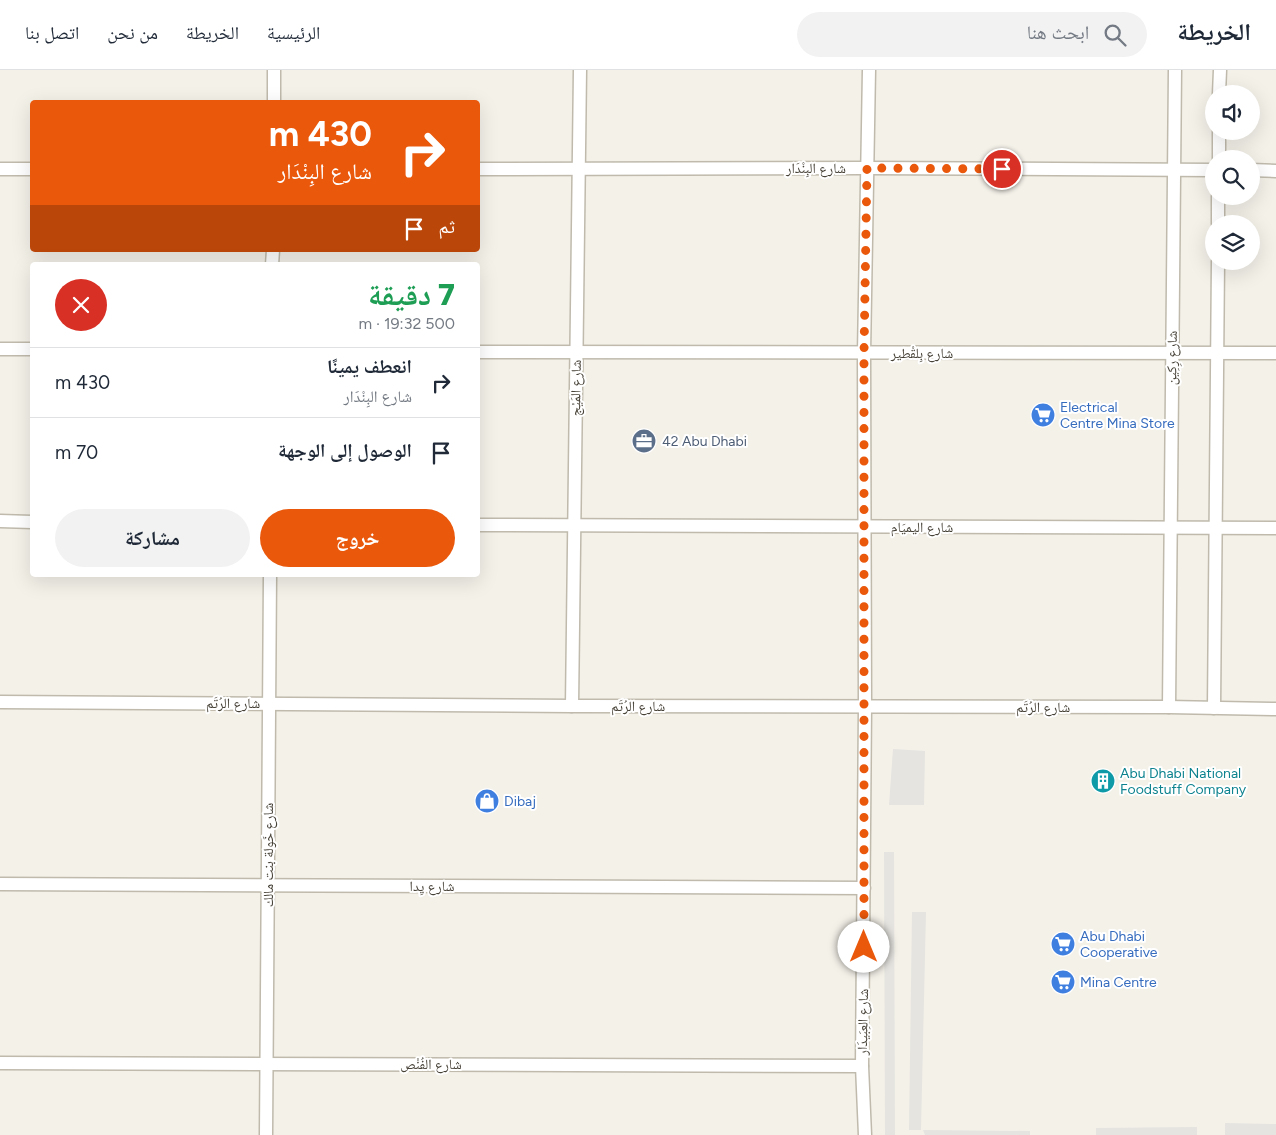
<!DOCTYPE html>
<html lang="ar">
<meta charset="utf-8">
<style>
body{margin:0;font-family:Figtree,"Noto Naskh Arabic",sans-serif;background:#f2f2f3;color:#1f2937;direction:rtl;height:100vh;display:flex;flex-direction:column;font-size:19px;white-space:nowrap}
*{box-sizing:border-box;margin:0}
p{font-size:16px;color:#747a83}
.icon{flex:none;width:28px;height:28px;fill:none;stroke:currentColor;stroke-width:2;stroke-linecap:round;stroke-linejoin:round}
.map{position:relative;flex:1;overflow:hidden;direction:ltr}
.sheet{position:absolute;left:30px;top:192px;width:450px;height:315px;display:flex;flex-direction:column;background:#fff;border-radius:5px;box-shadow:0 5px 20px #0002;direction:rtl}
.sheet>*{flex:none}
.banner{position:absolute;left:30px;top:30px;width:450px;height:152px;border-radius:5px;box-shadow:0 5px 20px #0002;direction:rtl;background:#ea580c;color:#fff;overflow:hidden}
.controls{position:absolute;left:1205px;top:15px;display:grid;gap:10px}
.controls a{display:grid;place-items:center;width:55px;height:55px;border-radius:50%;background:#fff;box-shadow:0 5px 20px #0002;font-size:25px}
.pin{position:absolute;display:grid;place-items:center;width:42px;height:42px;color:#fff;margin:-21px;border:2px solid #fff;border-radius:50%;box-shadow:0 1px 5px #0007}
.me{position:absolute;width:55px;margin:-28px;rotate:0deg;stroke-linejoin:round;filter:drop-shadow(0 0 4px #0008)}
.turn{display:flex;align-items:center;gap:18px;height:105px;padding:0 25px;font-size:22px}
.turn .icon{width:65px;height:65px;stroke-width:2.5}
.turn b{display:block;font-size:35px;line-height:42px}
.then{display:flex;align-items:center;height:48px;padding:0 25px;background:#0003;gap:10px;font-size:19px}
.round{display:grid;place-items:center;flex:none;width:52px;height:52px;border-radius:26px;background:#f2f2f3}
.overview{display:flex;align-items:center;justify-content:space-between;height:85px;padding:0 25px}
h1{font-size:30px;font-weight:800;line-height:38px;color:#1e9e55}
.cta{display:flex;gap:10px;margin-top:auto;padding:10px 25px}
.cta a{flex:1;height:58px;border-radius:30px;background:#ea580c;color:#fff;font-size:20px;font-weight:800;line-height:58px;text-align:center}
.cta a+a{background:#f2f2f3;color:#1f2937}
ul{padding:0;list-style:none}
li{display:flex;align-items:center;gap:15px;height:70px;padding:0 25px;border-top:1px solid #e0e1e3}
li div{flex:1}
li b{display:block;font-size:19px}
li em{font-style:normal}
header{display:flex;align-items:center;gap:30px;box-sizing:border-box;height:70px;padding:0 25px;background:#fff;border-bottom:1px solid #e0e1e3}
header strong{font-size:24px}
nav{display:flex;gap:28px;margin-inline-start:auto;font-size:18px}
.search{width:350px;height:45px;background:#f2f2f3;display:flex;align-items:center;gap:12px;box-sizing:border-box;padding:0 18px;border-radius:28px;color:#747a83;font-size:19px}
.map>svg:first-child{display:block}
.parking{fill:#e5e4e0}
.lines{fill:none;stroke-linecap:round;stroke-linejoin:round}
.minor-casing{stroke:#bfbaac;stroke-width:15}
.minor{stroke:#fff;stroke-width:12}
.route{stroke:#ea580c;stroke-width:9;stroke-dasharray:0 16.2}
.labels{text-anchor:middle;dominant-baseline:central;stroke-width:4;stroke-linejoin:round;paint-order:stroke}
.street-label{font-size:14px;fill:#474238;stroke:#fff}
.shop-label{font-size:14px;fill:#366cbe;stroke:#fff;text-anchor:start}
.service-label{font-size:14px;fill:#4e5e75;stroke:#fff;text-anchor:start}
.culture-label{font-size:14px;fill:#0d838f;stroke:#fff;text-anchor:start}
</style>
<header>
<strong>الخريطة</strong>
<div class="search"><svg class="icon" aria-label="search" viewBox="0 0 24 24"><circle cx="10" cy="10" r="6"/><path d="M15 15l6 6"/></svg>ابحث هنا</div>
<nav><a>الرئيسية</a><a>الخريطة</a><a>من نحن</a><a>اتصل بنا</a></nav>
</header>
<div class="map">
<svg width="1276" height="1065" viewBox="0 0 1276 1065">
<rect width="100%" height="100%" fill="#f4f1e9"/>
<!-- parking -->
<g class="parking">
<polygon points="893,679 925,681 924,735 889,735"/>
<polygon points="884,782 894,782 895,1065 885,1065"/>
<polygon points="912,842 926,842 921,1060 909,1060"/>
<polygon points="1225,1053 1276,1054 1276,1065 1225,1065"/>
<polygon points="1197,1057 1197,1065 1096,1065 1096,1058"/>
<polygon points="923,1060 1030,1061 1030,1065 925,1065"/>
</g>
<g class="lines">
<defs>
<g id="minor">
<polyline points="1219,24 1220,0"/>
<polyline points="274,32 274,0"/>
<polyline points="1219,89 1219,61"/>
<polyline points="0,99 32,99"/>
<polyline points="478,99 867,98 1214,100"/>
<polyline points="1251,100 1276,101"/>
<polyline points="1218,154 1218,126"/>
<polyline points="272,195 273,180"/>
<polyline points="0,279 32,279"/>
<polyline points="478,282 1276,283"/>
<polyline points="0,451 32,452"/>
<polyline points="478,455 1276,458"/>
<polyline points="0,632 572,636 1169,637 1276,639"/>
<polyline points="572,636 580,0"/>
<polyline points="1169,637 1175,0"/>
<polyline points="1214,638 1218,191"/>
<polyline points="0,814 864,818"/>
<polyline points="0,993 862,996"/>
<polyline points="266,1065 270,505"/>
<polyline points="865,1065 862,996 865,637 864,283 869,0"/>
</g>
</defs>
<!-- minor casing -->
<use href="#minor" class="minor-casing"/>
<!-- minor -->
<use href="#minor" class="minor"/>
</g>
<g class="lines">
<!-- route -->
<polyline class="route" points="864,877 864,284 867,98 1002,99"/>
</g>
<!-- icons -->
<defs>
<symbol id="supermarket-disc" viewBox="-11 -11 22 22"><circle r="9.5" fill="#3f7fe0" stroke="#fff"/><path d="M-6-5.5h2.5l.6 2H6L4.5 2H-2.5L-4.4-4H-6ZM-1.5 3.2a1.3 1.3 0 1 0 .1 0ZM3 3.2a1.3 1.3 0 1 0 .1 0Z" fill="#fff"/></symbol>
<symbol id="office-disc" viewBox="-11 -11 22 22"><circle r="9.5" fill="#5c6f8a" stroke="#fff"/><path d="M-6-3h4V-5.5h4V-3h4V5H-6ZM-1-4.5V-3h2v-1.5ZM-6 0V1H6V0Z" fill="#fff"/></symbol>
<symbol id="building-disc" viewBox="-11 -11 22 22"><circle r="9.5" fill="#0f9aa8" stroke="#fff"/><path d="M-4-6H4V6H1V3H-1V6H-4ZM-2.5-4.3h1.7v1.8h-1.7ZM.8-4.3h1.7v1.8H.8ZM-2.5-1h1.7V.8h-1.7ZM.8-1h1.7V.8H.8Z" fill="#fff"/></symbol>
<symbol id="shop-disc" viewBox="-11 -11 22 22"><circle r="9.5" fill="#3f7fe0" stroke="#fff"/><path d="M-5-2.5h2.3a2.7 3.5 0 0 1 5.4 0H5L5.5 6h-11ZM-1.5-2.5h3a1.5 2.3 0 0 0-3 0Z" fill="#fff"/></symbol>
</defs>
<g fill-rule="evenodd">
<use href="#supermarket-disc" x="1029" y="331" width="28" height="28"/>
<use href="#office-disc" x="630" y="357" width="28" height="28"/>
<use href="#building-disc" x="1089" y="697" width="28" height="28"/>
<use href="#shop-disc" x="473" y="717" width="28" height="28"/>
<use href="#supermarket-disc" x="1049" y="860" width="28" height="28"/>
<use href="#supermarket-disc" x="1049" y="898" width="28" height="28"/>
</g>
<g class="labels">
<!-- street labels -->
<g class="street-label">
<text x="816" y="98">شارع البِنْدَار</text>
<text x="922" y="283">شارع بِلقْطير</text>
<text transform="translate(1172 288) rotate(-89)">شارع رِكِين</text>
<text transform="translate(576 318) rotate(-89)">شارع المَيْج</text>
<text x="922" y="457">شارع اليميَام</text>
<text x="233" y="633">شارع الرُتَم</text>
<text x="638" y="636">شارع الرُتَم</text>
<text x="1043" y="637">شارع الرُتَم</text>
<text transform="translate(268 785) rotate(-90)">شارع خَولة بنت مالك</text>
<text x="432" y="816">شارع يِدا</text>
<text transform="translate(863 952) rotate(-89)">شارع العِبَيدَار</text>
<text x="431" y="994">شارع الفُنْص</text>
</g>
<!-- shop labels -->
<g class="shop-label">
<text x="1060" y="337">Electrical<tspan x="1060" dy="16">Centre Mina Store</tspan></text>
<text x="504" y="731">Dibaj</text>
<text x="1080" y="866">Abu Dhabi<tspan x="1080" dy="16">Cooperative</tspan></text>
<text x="1080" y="912">Mina Centre</text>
</g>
<!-- service labels -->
<g class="service-label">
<text x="662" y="371">42 Abu Dhabi</text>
</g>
<!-- culture labels -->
<g class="culture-label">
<text x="1120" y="703">Abu Dhabi National<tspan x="1120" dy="16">Foodstuff Company</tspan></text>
</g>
</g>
</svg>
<div class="controls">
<a><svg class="icon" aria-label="sound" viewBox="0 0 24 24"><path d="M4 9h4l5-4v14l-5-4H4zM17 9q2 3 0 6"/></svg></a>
<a><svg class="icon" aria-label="search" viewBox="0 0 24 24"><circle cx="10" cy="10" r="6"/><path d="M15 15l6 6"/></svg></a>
<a><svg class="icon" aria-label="layers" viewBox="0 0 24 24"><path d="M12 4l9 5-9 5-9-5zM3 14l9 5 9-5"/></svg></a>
</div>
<div class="pin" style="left:1002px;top:99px;background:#d93025"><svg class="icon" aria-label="arrive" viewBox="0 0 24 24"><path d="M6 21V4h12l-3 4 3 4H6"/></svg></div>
<svg class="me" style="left:864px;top:877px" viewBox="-20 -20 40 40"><circle r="19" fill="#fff"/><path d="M0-13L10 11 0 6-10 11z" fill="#ea580c"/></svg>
<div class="banner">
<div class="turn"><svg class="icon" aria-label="right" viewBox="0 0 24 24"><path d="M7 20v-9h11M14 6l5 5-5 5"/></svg><div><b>430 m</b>شارع البِنْدَار</div></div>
<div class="then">ثم<svg class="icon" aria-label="arrive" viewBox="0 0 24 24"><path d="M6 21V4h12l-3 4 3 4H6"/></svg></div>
</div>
<section class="sheet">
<div class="overview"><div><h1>7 دقيقة</h1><p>500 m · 19:32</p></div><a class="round" style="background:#d93025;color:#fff"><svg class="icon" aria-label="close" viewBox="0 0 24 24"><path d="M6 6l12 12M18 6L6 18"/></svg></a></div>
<ul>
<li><svg class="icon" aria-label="right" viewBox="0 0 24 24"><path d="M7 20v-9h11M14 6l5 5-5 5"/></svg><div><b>انعطف يمينًا</b><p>شارع البِنْدَار</p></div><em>430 m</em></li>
<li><svg class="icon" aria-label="arrive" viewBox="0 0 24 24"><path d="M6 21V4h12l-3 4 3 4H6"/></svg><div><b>الوصول إلى الوجهة</b></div><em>70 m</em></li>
</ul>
<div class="cta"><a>خروج</a><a>مشاركة</a></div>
</section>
</div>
